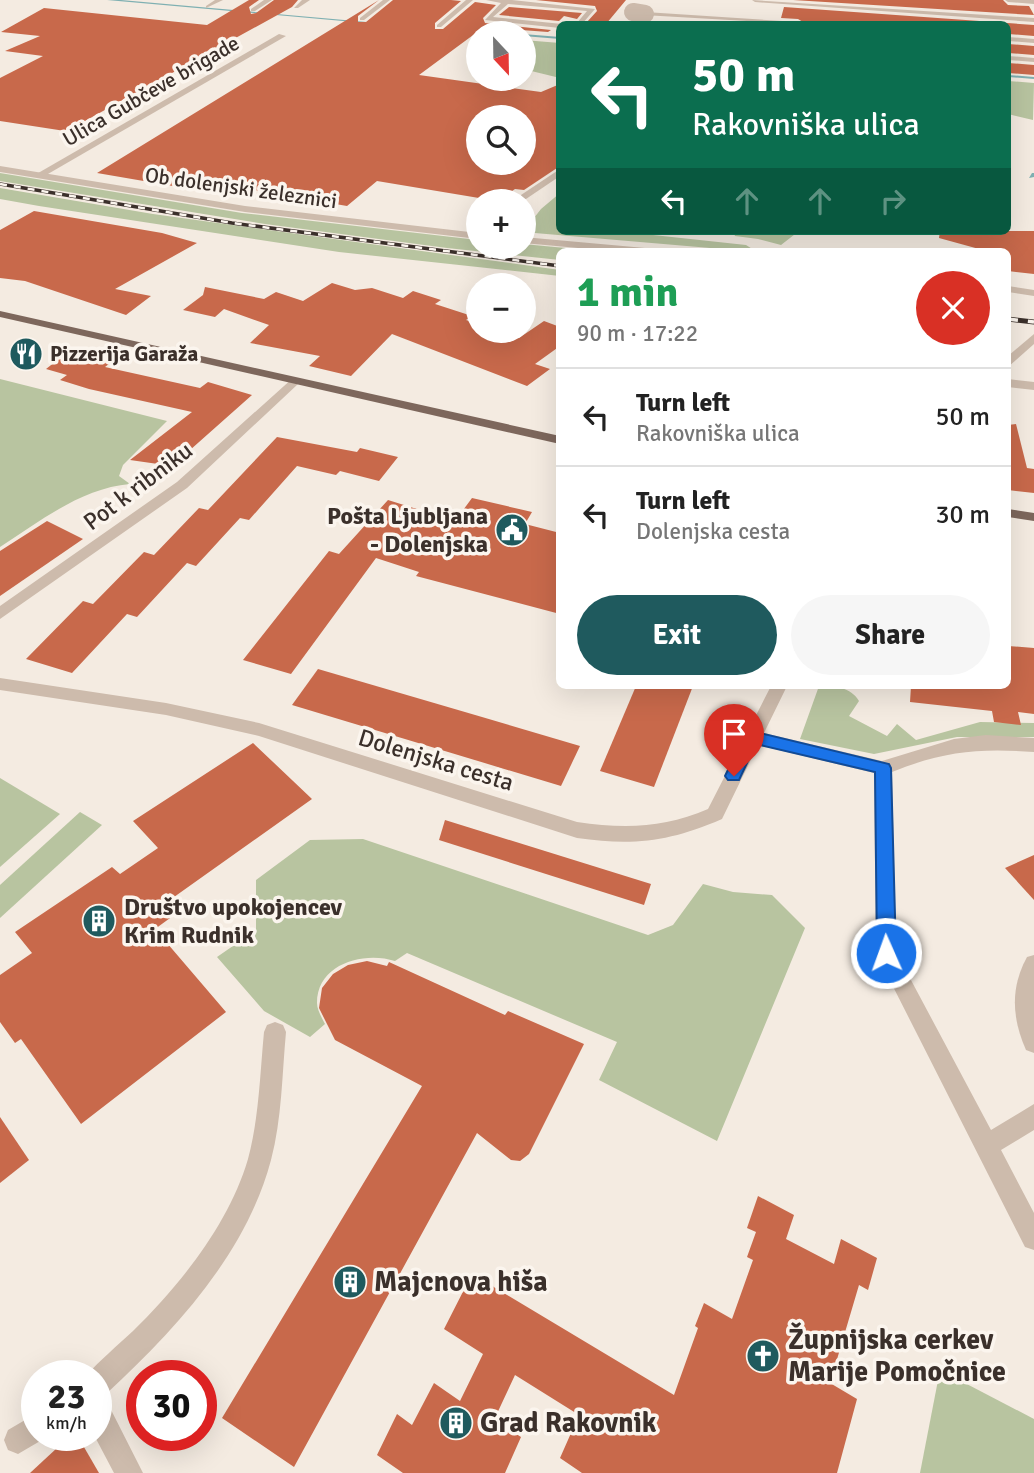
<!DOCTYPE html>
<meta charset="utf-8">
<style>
body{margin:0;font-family:Signika,sans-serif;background:#f6f6f6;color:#222;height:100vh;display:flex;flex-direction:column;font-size:26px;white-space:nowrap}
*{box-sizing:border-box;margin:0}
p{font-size:23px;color:#767676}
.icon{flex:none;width:38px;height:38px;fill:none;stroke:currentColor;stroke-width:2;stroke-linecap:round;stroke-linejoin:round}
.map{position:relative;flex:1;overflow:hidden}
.side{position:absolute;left:556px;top:248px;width:455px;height:441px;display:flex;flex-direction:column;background:#fff;border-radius:10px;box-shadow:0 7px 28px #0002}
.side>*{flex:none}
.hud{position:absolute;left:556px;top:21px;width:455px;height:214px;border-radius:10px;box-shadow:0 7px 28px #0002;background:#0b6e4f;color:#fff;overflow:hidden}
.needle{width:46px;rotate:158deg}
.tools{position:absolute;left:466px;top:21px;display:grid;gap:14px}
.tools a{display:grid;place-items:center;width:70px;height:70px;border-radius:50%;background:#fff;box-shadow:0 7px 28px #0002;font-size:35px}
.speed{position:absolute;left:21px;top:1360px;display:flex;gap:14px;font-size:35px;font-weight:700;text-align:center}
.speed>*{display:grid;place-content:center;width:91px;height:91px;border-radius:50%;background:#fff;box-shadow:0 7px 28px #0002;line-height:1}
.speed small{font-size:18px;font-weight:400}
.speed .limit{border:10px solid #d22;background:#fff;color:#111}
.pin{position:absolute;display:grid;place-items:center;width:60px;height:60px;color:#fff;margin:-72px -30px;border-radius:50% 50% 50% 0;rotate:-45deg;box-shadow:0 0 7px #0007}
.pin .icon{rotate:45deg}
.me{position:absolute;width:77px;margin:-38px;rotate:358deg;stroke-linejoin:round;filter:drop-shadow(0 0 5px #0008)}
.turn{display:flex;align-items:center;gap:24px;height:147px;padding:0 21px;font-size:32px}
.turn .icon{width:91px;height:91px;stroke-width:2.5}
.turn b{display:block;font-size:49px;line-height:60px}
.lanes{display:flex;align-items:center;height:66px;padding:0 21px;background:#0003;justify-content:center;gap:35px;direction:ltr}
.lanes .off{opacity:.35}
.round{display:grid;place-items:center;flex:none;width:74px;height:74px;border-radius:37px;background:#f6f6f6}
.summary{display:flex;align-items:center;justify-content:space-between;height:119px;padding:0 21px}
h1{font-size:42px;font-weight:700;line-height:52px;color:#1e9e55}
.button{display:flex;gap:14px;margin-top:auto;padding:14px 21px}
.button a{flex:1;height:80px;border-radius:42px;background:#1f5a5e;color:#fff;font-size:28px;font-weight:700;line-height:80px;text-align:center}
.button a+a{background:#f6f6f6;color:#222}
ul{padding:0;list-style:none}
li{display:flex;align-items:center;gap:21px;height:98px;padding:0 21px;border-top:2px solid #e0e0e0}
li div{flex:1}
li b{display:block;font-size:26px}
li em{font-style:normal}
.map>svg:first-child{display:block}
.green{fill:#b8c4a0}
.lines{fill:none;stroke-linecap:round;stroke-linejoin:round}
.stream{fill:#7fb0b2;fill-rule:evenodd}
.building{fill:#c8694b;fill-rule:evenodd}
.pedestrian{stroke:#cdbbac;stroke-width:18}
.minor{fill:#cdbbac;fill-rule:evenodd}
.tertiary{fill:#cdbbac;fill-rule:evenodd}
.primary{fill:#7d675c;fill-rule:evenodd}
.rail-far1-casing{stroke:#3b302b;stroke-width:3.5}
.rail-casing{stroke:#3b302b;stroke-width:5}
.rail-far1{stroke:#fbf5ee;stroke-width:2.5;stroke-dasharray:7;stroke-linecap:butt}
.rail{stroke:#fbf5ee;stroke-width:3.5;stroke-dasharray:10;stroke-linecap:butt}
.route{fill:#1a73e8;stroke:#114b97;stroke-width:2}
.labels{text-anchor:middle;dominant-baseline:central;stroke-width:7;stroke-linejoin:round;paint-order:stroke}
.far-street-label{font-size:21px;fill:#3b302b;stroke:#fbf5ee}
.far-poi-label{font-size:21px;font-weight:bold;fill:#3b302b;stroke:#fbf5ee;text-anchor:start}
.street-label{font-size:24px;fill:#3b302b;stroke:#fbf5ee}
.poi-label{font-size:24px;font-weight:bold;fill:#3b302b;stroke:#fbf5ee;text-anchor:end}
.near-poi-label{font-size:28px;font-weight:bold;fill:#3b302b;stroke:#fbf5ee;text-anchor:start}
</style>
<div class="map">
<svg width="1034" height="1473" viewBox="0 0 1034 1473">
<rect width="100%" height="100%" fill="#f4ebe1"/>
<!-- green -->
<g class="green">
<polygon points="523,40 560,43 560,78 523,69"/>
<polygon points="1008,81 1034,83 1033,120 1008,114"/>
<polygon points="0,173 242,213 478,240 478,247 523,247 523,244 608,252 560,252 560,260 447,248 265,224 0,181"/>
<polygon points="0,188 153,214 560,270 560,276 339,252 39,206 0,199"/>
<polygon points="560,193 560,231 616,231 746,245 757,252 523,232 541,209"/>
<polygon points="733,231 738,232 799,231 781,245 758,239 735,236"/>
<path d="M 0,379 L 167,421 L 123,465 L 119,476 L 130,484 C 82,488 40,521 0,547 Z"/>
<path d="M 819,686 C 834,686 851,687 859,701 L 849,716 L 887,736 L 897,724 L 916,740 L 980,722 L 1034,723 L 1034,737 L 957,737 L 874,754 L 800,739 Z"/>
<polygon points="0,778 60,814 0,867"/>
<polygon points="80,812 102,825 0,918 0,885"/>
<path d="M 363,839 L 648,935 L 673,925 L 703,884 L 733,892 L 772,895 L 805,928 L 717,1141 L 599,1080 L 617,1042 L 407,953 L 395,961 C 365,951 317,963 317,1003 C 317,1010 322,1018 325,1024 L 310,1037 L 264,1011 L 217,957 L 256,930 L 256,880 L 310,840 Z"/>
<polygon points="940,1370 1034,1419 1034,1473 920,1473"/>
</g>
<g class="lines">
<!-- stream -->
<g class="stream">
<polygon points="107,0 121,0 378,23 376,24"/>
<polygon points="467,29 500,32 502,33 466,31"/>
<polygon points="523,34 560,37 560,39 523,36"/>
<polygon points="1008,75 1034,77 1034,79 1008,77"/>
<polygon points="1032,173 1034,173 1034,177 1029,178"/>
</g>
</g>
<!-- building -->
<g class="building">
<polygon points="249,0 259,0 249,7 251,14 256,13 274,0 298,0 292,7 74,127 65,131 0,121 0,78 43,56 5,51 40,36 1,32 44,8 207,25"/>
<path d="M 379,0 L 358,16 L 358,22 L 366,22 L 393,0 L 451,0 L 461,1 L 435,23 L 435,29 L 443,29 L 475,2 L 496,5 L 483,18 L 485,23 L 551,30 L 548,32 L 484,27 L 419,75 L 541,92 L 560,84 L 560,166 L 524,190 L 515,189 L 497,201 L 377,181 L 347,206 L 242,188 L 231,196 L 97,173 ZM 478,117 L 523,117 L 523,163 L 478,163 Z"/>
<polygon points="536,0 626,0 606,24 587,22 597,11 595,6"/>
<polygon points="793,0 1003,0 1008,5 1029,6 1034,15"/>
<polygon points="509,7 582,13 577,19 564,16 559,21 499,15"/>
<polygon points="784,7 1034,25 1034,36 1008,34 1008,24 803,22 798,19 781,18"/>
<polygon points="1008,44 1034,46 1034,55 1008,53"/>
<polygon points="1008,63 1034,65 1034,75 1008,73"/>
<polygon points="34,211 162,233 197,243 115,289 151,296 126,315 25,281 0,278 0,230"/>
<polygon points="940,231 1034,231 1034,274 1008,271 1008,252 990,252 939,238"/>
<polygon points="332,283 355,290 372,288 403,298 413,291 441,300 435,304 472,316 466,320 478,324 478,331 498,331 519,338 544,321 560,327 560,346 535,364 550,369 527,386 392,334 351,376 309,366 320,356 250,343 269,325 224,309 215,317 183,310 203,295 205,287 264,299 276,292 303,301"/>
<polygon points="74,347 118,357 105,367 200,388 208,382 252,395 172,466 130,460 192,412 89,389 60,380 67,375 46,369"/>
<polygon points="1016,424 1027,468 1034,469 1034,493 1008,490 1008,425"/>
<polygon points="277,437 357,452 360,448 398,457 379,481 340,471 336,475 297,466 249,520 240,518 196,566 187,563 137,617 127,614 72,673 26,659 83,601 93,604 144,552 154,555 199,508 208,510"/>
<polygon points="472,498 532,512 525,524 560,533 560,614 416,576 419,572 376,558 291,674 243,660 329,551 339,554 388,500 455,521"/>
<polygon points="47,521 83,539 0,596 0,551"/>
<polygon points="1008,646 1034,648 1034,714 1018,712 1021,725 994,722 992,711 910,702 911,686 1008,686"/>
<polygon points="318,669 482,717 580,746 561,786 292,705"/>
<polygon points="636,686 693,686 654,787 600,771"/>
<polygon points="253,743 312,799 167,902 177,913 155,929 226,1012 81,1124 21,1039 15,1043 0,1022 0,975 32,953 15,932 112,867 120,874 158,848 133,821"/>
<polygon points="445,820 651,884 644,905 439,840"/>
<polygon points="1034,855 1034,900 1005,868"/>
<polygon points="367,961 387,966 389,962 505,1015 508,1011 584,1044 529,1154 520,1161 511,1160 477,1133 294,1467 222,1418 422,1086 335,1040 319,1008 322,988 333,974 348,965"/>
<polygon points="0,1117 29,1160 0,1183"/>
<polygon points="758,1196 794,1215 786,1239 834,1264 841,1239 877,1258 868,1290 859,1285 830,1383 857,1399 837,1473 582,1473 560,1458 579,1415 515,1375 494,1420 521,1437 505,1473 403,1473 377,1455 397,1414 412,1425 434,1383 460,1401 483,1354 444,1329 472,1274 674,1395 698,1328 695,1326 704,1303 732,1319 753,1260 747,1257 756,1232 747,1228"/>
<polygon points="71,1435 77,1435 99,1473 30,1473"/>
</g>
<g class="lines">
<!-- pedestrian -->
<polyline class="pedestrian" points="633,12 645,14"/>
<!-- minor -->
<g class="minor">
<polygon points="215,0 223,0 206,8 206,6"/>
<polygon points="264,0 272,0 255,11 251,11 251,9"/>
<polygon points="302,0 310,0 298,8 294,8"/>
<polygon points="383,0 390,0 364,20 360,20 360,18"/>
<polygon points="466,0 473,0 441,27 437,27 437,25"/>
<polygon points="486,0 512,0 595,9 582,24 576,24 587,11 508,4 493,17 562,24 560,28 485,20 501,3"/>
<polygon points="752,0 1034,18 1034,22 755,2"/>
<polygon points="1005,0 1034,0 1034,4 1008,2"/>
<polygon points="645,12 798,22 801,24 643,15"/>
<polygon points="279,34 286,36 41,178 33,176"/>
<polygon points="1008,37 1034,39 1034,43 1008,41"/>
<polygon points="1008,56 1034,58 1034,62 1008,60"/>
<polygon points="560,169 560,176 523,201 512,201"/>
<polygon points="294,377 300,381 298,384 187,488 0,619 0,606 177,482"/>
<polygon points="1008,379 1034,382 1034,390 1008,387"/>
<path d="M 0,678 L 166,703 L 259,723 L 577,822 C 625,829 664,828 708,809 L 771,686 L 787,686 L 764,733 L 882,761 L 954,739 L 986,735 L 1034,738 L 1034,752 C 979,748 944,751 892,772 L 896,952 L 991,1130 L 1034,1104 L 1034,1130 L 1001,1150 L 1034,1213 L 1034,1250 L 1025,1247 L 876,953 L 874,773 L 758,745 L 722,819 C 669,842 633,846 577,838 L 259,736 L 166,715 L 0,690 Z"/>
<path d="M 1034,955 L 1034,1053 L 1026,1050 C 1012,1018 1010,988 1027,957 Z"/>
<path d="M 275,1022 L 283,1025 L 286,1032 C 282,1074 282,1119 271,1160 C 246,1254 175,1330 106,1394 L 98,1397 L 106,1400 L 143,1473 L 114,1473 L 94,1435 L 96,1376 L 86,1376 C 100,1360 117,1346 133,1331 C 180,1285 229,1224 248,1159 C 259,1118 260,1074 264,1032 L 267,1025 Z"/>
<polygon points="37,1413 37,1435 47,1437 18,1454 8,1450 4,1440 8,1430"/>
</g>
<!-- tertiary -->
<g class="tertiary">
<polygon points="0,166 245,206 478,233 478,239 245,212 0,172"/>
<polygon points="523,237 656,249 661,252 622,252 523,243"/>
<polygon points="1008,286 1034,290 1034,296 1008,292"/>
<polygon points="1034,334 1034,344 1008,367 1008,356"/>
</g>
<!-- primary -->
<g class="primary">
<polygon points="0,311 560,436 560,444 0,317"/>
<polygon points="1008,509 1034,513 1034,521 1008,517"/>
</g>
<defs>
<polyline id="rail-far1" points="0,184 232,223 560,266"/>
<polyline id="rail" points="1008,319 1034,322"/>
</defs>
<!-- rail-far1 casing -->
<use href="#rail-far1" class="rail-far1-casing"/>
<!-- rail casing -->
<use href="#rail" class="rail-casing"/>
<!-- rail-far1 -->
<use href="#rail-far1" class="rail-far1"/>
<!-- rail -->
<use href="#rail" class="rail"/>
</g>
<!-- route -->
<polygon class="route" points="752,731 889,764 891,768 896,953 893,958 886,961 880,958 877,953 875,772 756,744 739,780 728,780 725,776 746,733"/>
<!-- icons -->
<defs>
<symbol id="restaurant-disc" viewBox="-11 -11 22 22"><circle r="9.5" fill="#1f5a5e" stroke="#fbf5ee"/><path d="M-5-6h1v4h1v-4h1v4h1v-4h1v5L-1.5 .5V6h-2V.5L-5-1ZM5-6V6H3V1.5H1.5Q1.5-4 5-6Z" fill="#fff"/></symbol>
<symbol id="civic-disc" viewBox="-11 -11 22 22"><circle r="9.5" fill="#1f5a5e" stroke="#fbf5ee"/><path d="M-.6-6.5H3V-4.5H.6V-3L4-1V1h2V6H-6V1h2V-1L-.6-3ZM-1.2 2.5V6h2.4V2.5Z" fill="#fff"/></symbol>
<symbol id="building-disc" viewBox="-11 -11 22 22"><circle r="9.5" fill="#1f5a5e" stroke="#fbf5ee"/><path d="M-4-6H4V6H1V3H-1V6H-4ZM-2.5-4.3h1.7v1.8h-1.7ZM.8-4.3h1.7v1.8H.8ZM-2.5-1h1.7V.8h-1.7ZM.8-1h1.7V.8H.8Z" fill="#fff"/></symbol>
<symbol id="church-disc" viewBox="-11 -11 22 22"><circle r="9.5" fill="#1f5a5e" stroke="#fbf5ee"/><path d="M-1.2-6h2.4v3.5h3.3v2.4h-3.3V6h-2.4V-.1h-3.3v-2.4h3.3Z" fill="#fff"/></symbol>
</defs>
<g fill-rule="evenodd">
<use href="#restaurant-disc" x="7" y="335" width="38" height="38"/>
<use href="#civic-disc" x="493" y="511" width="38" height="38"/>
<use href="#building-disc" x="80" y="902" width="38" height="38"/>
<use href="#building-disc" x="331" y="1263" width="38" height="38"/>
<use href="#church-disc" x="744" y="1337" width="38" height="38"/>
<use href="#building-disc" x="437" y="1404" width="38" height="38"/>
</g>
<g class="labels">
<!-- far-street labels -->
<g class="far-street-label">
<text transform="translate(151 91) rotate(-30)">Ulica Gubčeve brigade</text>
<text transform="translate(241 188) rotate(8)">Ob dolenjski železnici</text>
</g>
<!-- far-poi labels -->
<g class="far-poi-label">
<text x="50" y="354">Pizzerija Garaža</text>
</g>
<!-- street labels -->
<g class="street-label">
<text transform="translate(138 486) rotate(-37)">Pot k ribniku</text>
<text transform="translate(436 760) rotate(17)">Dolenjska cesta</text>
</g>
<!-- poi labels -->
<g class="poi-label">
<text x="488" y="516">Pošta Ljubljana<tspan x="488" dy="28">- Dolenjska</tspan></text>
<text x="124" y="907" text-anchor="start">Društvo upokojencev<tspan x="124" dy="28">Krim Rudnik</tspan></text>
</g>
<!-- near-poi labels -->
<g class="near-poi-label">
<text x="374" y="1282">Majcnova hiša</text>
<text x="788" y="1340">Župnijska cerkev<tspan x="788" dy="32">Marije Pomočnice</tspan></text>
<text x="480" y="1423">Grad Rakovnik</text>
</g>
</g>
</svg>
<div class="tools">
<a><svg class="needle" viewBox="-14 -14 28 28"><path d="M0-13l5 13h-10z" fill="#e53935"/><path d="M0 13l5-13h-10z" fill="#767676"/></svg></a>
<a><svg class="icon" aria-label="search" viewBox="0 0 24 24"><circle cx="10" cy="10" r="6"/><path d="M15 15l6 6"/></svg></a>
<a>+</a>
<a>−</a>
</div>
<div class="speed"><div>23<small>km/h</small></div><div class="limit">30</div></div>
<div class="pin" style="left:734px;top:776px;background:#d93025"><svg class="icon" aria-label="arrive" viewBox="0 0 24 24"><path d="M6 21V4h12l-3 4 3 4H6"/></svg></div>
<svg class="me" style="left:886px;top:953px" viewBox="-20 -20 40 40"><circle r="17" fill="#1a73e8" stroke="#fff" stroke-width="3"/><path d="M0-11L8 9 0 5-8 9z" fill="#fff"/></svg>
<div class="hud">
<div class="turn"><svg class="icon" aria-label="left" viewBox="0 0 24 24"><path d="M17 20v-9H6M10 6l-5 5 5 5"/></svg><div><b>50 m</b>Rakovniška ulica</div></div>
<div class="lanes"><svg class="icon" aria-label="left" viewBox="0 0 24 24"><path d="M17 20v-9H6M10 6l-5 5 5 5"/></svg><svg class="icon off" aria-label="ahead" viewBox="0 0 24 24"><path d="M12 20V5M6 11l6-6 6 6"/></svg><svg class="icon off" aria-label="ahead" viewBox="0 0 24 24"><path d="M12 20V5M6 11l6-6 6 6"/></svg><svg class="icon off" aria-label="right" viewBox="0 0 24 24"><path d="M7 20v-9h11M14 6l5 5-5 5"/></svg></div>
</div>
<section class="side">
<div class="summary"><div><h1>1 min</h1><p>90 m · 17:22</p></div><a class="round" style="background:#d93025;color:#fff"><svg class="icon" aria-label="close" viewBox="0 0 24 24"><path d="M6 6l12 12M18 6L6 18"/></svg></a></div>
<ul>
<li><svg class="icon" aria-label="left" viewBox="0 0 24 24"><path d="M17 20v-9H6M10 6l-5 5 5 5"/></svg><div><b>Turn left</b><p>Rakovniška ulica</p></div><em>50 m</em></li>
<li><svg class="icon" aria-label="left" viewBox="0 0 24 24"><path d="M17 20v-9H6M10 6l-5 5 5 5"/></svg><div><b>Turn left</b><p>Dolenjska cesta</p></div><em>30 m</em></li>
</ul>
<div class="button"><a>Exit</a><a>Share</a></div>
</section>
</div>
